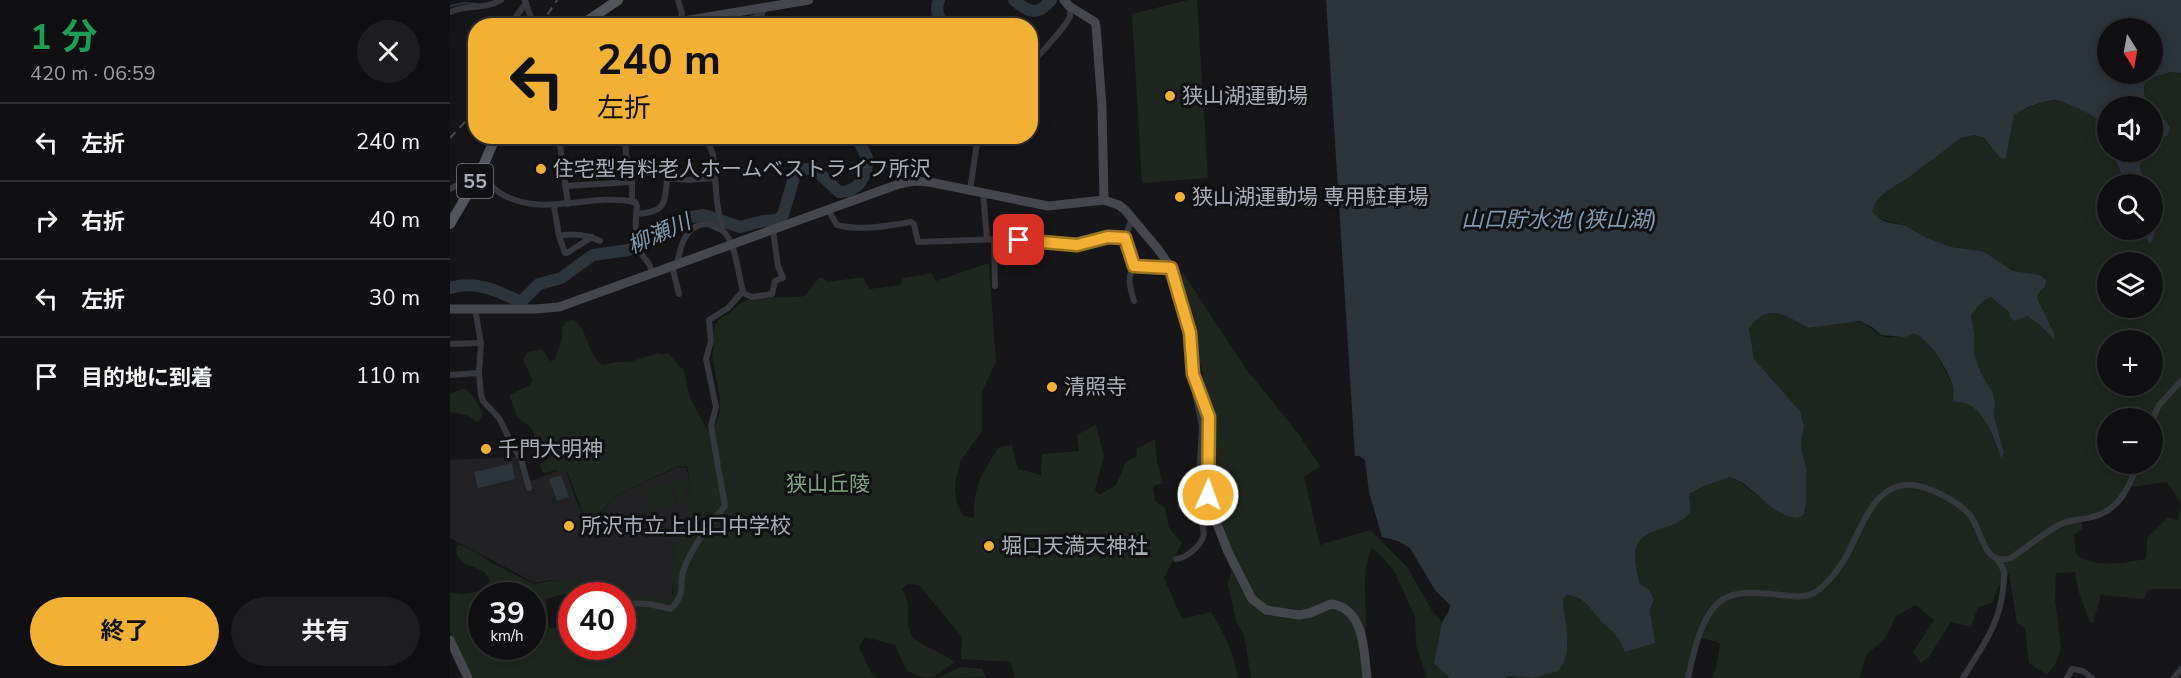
<!DOCTYPE html>
<html lang="ja">
<meta charset="utf-8">
<style>
body{margin:0;font-family:"Nunito Sans","Noto Sans JP",sans-serif;background:#1e1e20;color:#f1f3f6;height:100vh;display:flex;flex-direction:column;font-size:22px;white-space:nowrap}
*{box-sizing:border-box;margin:0}
p{font-size:20px;color:#9c9d9f}
.icon{flex:none;width:33px;height:33px;fill:none;stroke:currentColor;stroke-width:2;stroke-linecap:round;stroke-linejoin:round}
.map{position:relative;flex:1;overflow:hidden}
.drawer{display:flex;flex-direction:column;background:#101012;width:450px}
.drawer>*{flex:none}
.hud{position:absolute;left:18px;top:18px;width:570px;height:126px;border-radius:24px;box-shadow:0 3px 15px #0003,0 0 0 2px #303032;background:#f2b134;color:#111;overflow:hidden}
.needle{width:39px;rotate:169deg}
.fabs{position:absolute;left:1647px;top:18px;display:grid;gap:12px}
.fabs a{display:grid;place-items:center;width:66px;height:66px;border-radius:50%;background:#101012;box-shadow:0 3px 15px #0003,0 0 0 2px #303032;font-size:30px}
.speed{position:absolute;left:18px;top:582px;display:flex;gap:12px;font-size:30px;font-weight:700;text-align:center}
.speed>*{display:grid;place-content:center;width:78px;height:78px;border-radius:50%;background:#101012;box-shadow:0 3px 15px #0003,0 0 0 2px #303032;line-height:1}
.speed small{font-size:15px;font-weight:400}
.speed .limit{border:9px solid #d22;background:#fff;color:#111}
.pin{position:absolute;display:grid;place-items:center;width:51px;height:51px;color:#fff;margin:-26px;border-radius:12px;box-shadow:0 3px 9px #0006}
.me{position:absolute;width:66px;margin:-33px;rotate:2deg;stroke-linejoin:round;filter:drop-shadow(0 0 4px #0008)}
.turn{display:flex;align-items:center;gap:21px;height:126px;padding:0 30px;font-size:27px}
.turn .icon{width:78px;height:78px;stroke-width:2.5}
.turn b{display:block;font-size:42px;line-height:51px}
.round{display:grid;place-items:center;flex:none;width:63px;height:63px;border-radius:32px;background:#1e1e20}
.overview{display:flex;align-items:center;justify-content:space-between;height:102px;padding:0 30px}
h1{font-size:36px;font-weight:700;line-height:45px;color:#1e9e55}
.primary-button{display:flex;gap:12px;margin-top:auto;padding:12px 30px}
.primary-button a{flex:1;height:69px;border-radius:36px;background:#f2b134;color:#111;font-size:24px;font-weight:700;line-height:69px;text-align:center}
.primary-button a+a{background:#1e1e20;color:#f1f3f6}
ul{padding:0;list-style:none}
li{display:flex;align-items:center;gap:18px;height:78px;padding:0 30px;border-top:2px solid #303032}
li div{flex:1}
li b{display:block;font-size:22px}
li em{font-style:normal}
main{display:flex;flex:1;min-height:0}
.map>svg:first-child{display:block}
.built{fill:#222225}
.green{fill:#1e261f;fill-rule:evenodd}
.water{fill:#2c353c;fill-rule:evenodd}
.lines{fill:none;stroke-linecap:round;stroke-linejoin:round}
.stream{stroke:#2c353c;stroke-width:2}
.river{stroke:#2c353c;stroke-width:12}
.street{stroke:#37383d;stroke-width:6}
.secondary{stroke:#45474d;stroke-width:9}
.primary{stroke:#53555c;stroke-width:10}
.rail{stroke:#4a4c52;stroke-width:2;stroke-dasharray:8 6;stroke-linecap:butt}
.route-casing{stroke:#9d7322;stroke-width:15}
.route{stroke:#f2b134;stroke-width:10}
.poi-dot{fill:#f2b134;stroke:#111113;stroke-width:2}
.labels{text-anchor:middle;dominant-baseline:central;stroke-width:6;stroke-linejoin:round;paint-order:stroke}
.shield{fill:#111113;stroke:#7b7e86;stroke-width:1.5}
.shield-label{font-size:20px;font-weight:bold;fill:#a8adb8}
.poi-label{font-size:21px;fill:#a8adb8;stroke:#111113;text-anchor:start}
.park-label{font-size:21px;fill:#7fa381;stroke:#111113}
.water-label{font-size:22px;font-style:italic;fill:#7f9bb3;stroke:#111113}
</style>
<main>
<section class="drawer">
<div class="overview"><div><h1>1 分</h1><p>420 m · 06:59</p></div><a class="round"><svg class="icon" aria-label="close" viewBox="0 0 24 24"><path d="M6 6l12 12M18 6L6 18"/></svg></a></div>
<ul>
<li><svg class="icon" aria-label="left" viewBox="0 0 24 24"><path d="M17 20v-9H6M10 6l-5 5 5 5"/></svg><div><b>左折</b></div><em>240 m</em></li>
<li><svg class="icon" aria-label="right" viewBox="0 0 24 24"><path d="M7 20v-9h11M14 6l5 5-5 5"/></svg><div><b>右折</b></div><em>40 m</em></li>
<li><svg class="icon" aria-label="left" viewBox="0 0 24 24"><path d="M17 20v-9H6M10 6l-5 5 5 5"/></svg><div><b>左折</b></div><em>30 m</em></li>
<li><svg class="icon" aria-label="arrive" viewBox="0 0 24 24"><path d="M6 21V4h12l-3 4 3 4H6"/></svg><div><b>目的地に到着</b></div><em>110 m</em></li>
</ul>
<div class="primary-button"><a>終了</a><a>共有</a></div>
</section>
<div class="map">
<svg width="1731" height="678" viewBox="0 0 1731 678">
<rect width="100%" height="100%" fill="#161618"/>
<!-- built -->
<polygon class="built" points="66,457 73,471 75,483 115,468 126,500 133,514 149,515 167,495 228,467 236,468 248,507 226,552 221,606 173,600 172,596 130,594 127,584 100,580 85,583 0,538 0,460"/>
<!-- green -->
<g class="green">
<polygon points="738,0 747,0 758,178 692,183 682,14"/>
<path d="M 1720,72 L 1731,73 L 1731,589 L 1699,589 L 1694,599 L 1651,595 L 1643,623 L 1640,622 L 1628,590 L 1625,572 L 1606,573 L 1605,599 L 1611,648 L 1606,663 L 1597,675 L 1579,663 L 1575,628 L 1567,623 L 1559,574 L 1549,585 L 1542,603 L 1528,607 L 1521,627 L 1501,622 L 1479,657 L 1471,663 L 1463,652 L 1484,620 L 1466,605 L 1446,616 L 1435,639 L 1417,654 L 1409,678 L 1262,678 L 1266,669 L 1270,643 L 1251,638 L 1237,678 L 1056,678 L 1057,676 L 1083,678 L 1108,671 L 1118,646 L 1113,598 L 1117,595 C 1134,597 1141,610 1152,621 C 1158,628 1164,631 1169,639 L 1203,628 L 1200,610 L 1204,601 L 1203,597 L 1199,590 L 1190,584 C 1188,574 1184,562 1185,551 C 1189,530 1224,519 1241,510 L 1239,494 L 1254,486 L 1280,477 L 1290,482 L 1334,515 L 1356,511 L 1356,468 L 1351,445 L 1354,426 L 1350,411 L 1304,359 L 1299,328 C 1321,302 1335,316 1358,328 C 1371,326 1402,318 1413,323 C 1420,326 1425,333 1432,336 C 1444,341 1453,332 1464,333 C 1477,334 1500,376 1503,388 C 1504,392 1503,398 1503,402 C 1535,399 1540,436 1551,457 L 1554,453 L 1544,416 L 1545,404 L 1543,393 L 1530,371 L 1524,353 L 1524,332 L 1521,315 L 1533,301 L 1541,297 L 1559,312 L 1577,316 L 1590,325 L 1605,339 L 1604,333 L 1586,298 L 1595,287 L 1590,275 L 1563,271 L 1533,251 L 1501,247 L 1475,237 L 1456,226 L 1428,218 L 1422,211 L 1427,200 L 1437,191 L 1458,178 L 1511,138 L 1524,135 L 1534,139 L 1550,158 L 1556,158 L 1564,115 C 1574,109 1598,98 1610,101 C 1622,103 1635,112 1646,118 C 1656,129 1657,137 1658,152 L 1663,152 L 1675,184 L 1658,184 L 1658,230 L 1691,230 L 1698,242 L 1702,242 C 1706,233 1702,198 1702,184 L 1694,184 L 1690,166 L 1696,152 L 1702,152 L 1703,144 L 1713,138 L 1716,121 C 1703,109 1689,99 1696,80 ZM 1658,262 L 1702,262 L 1702,308 L 1658,308 ZM 1658,340 L 1702,340 L 1702,386 L 1658,386 ZM 1658,418 L 1702,418 L 1702,464 L 1658,464 ZM 1717,482 L 1731,502 L 1728,521 L 1718,517 L 1697,538 L 1696,559 C 1673,563 1645,569 1626,554 L 1624,535 L 1632,529 L 1632,521 L 1664,509 L 1674,488 Z"/>
<path d="M 539,263 L 546,362 L 532,392 L 532,431 L 511,460 L 506,479 L 505,489 L 507,505 L 514,516 L 524,518 C 523,486 532,473 549,447 L 562,445 L 568,469 L 591,475 L 592,454 L 629,451 L 627,435 L 646,424 L 654,456 L 645,489 L 649,495 L 666,485 L 676,462 L 687,456 L 686,449 L 705,439 L 707,462 L 713,483 L 703,486 L 705,501 L 715,508 L 719,528 L 732,543 L 714,578 L 732,619 L 761,612 C 775,635 783,651 788,678 L 565,678 L 561,662 L 511,659 L 512,637 L 469,585 L 458,584 L 452,589 C 464,606 452,624 464,638 C 469,644 496,655 505,662 L 483,678 L 470,677 L 457,671 L 445,645 L 415,637 L 409,647 L 421,673 L 429,678 L 23,678 L 0,632 L 0,593 C 17,595 30,594 40,580 C 38,577 36,574 34,572 C 23,564 0,564 8,544 L 28,553 L 38,561 L 84,584 L 100,581 L 128,582 L 130,590 L 96,599 L 99,628 L 109,627 L 121,607 L 122,646 L 172,646 L 173,599 L 192,597 L 211,601 L 224,594 L 222,576 L 225,546 L 240,520 L 244,506 L 237,466 L 228,466 L 167,495 L 149,514 L 133,513 L 118,473 L 105,470 L 96,473 L 92,472 L 90,465 L 101,457 L 90,439 L 85,438 L 82,429 L 67,416 L 59,395 L 80,385 L 82,379 L 73,359 L 78,352 L 92,349 L 100,361 L 105,359 L 112,339 L 112,328 L 116,321 L 124,320 C 140,334 136,352 152,365 L 167,362 L 179,362 L 209,353 L 211,355 L 218,353 L 234,371 L 240,398 L 258,431 C 280,419 265,376 262,355 C 265,346 262,335 265,327 C 267,320 272,317 278,314 C 283,310 287,305 293,302 C 312,293 334,300 354,296 L 370,277 L 378,282 L 413,277 L 419,289 L 451,285 L 453,278 L 482,273 L 486,281 ZM 32,596 L 82,596 L 82,646 L 32,646 Z"/>
<path d="M 733,273 L 797,370 L 847,432 L 870,466 L 854,477 L 870,545 L 920,530 L 957,567 L 983,612 L 992,622 L 984,663 L 996,673 L 999,678 L 977,678 L 966,645 L 965,616 L 943,569 L 922,547 C 911,575 916,592 916,621 C 915,641 912,659 914,678 L 801,678 L 794,635 L 786,621 L 778,584 L 781,571 L 768,530 L 760,493 L 764,425 L 730,275 Z"/>
<polygon points="15,388 23,396 33,413 28,423 17,415 0,412 0,394"/>
<polygon points="232,478 239,500 229,503 222,481"/>
<polygon points="219,483 225,504 215,507 209,486"/>
<polygon points="205,487 212,508 202,511 195,490"/>
<polygon points="510,667 532,669 536,677 488,678"/>
</g>
<!-- water -->
<g class="water">
<path d="M 876,0 L 1731,0 L 1731,73 L 1720,72 L 1696,80 C 1692,90 1694,98 1700,106 L 1658,106 L 1657,137 C 1655,131 1653,125 1648,120 C 1642,114 1612,100 1605,100 C 1591,101 1575,108 1564,115 L 1556,158 L 1554,159 L 1550,158 L 1534,138 L 1524,135 L 1511,138 L 1458,178 L 1437,191 L 1427,200 L 1422,211 L 1428,218 L 1436,222 L 1456,226 L 1475,237 L 1501,247 L 1533,251 L 1563,271 L 1590,275 L 1596,280 L 1595,287 L 1588,294 L 1587,298 L 1604,333 L 1605,340 L 1590,325 L 1577,316 L 1565,321 L 1560,317 L 1559,312 L 1541,297 L 1533,301 L 1521,315 L 1524,332 L 1524,353 L 1530,371 L 1543,393 L 1545,404 L 1544,416 L 1554,453 L 1551,458 C 1543,436 1532,399 1503,402 C 1503,398 1504,392 1503,387 C 1499,371 1479,338 1463,333 L 1455,337 L 1431,335 L 1422,327 L 1410,321 L 1358,328 C 1336,316 1320,302 1299,328 L 1304,359 L 1350,411 L 1354,426 L 1351,445 L 1356,468 L 1356,505 L 1354,514 L 1348,518 C 1320,517 1306,485 1280,477 L 1254,486 L 1239,494 L 1241,510 C 1229,534 1187,523 1185,555 C 1185,565 1188,575 1190,584 L 1199,590 L 1203,597 L 1204,600 L 1200,610 L 1205,643 L 1175,652 C 1168,636 1167,636 1155,625 C 1142,613 1137,597 1117,595 L 1113,599 C 1114,622 1125,652 1108,671 L 1083,678 L 1057,676 L 1056,678 L 999,678 C 996,671 988,669 984,663 L 992,622 L 999,611 L 1000,605 L 985,590 L 960,548 L 948,541 L 932,537 L 919,492 L 915,460 L 909,456 L 905,456 ZM 1658,28 L 1702,28 L 1702,74 L 1658,74 Z"/>
<polygon points="1702,109 1716,121 1720,128 1718,135 1703,144"/>
<polygon points="1663,152 1696,152 1690,166 1694,184 1675,184"/>
<polygon points="1703,221 1705,232 1702,242 1699,243 1691,230 1702,230"/>
<polygon points="62,463 65,479 28,488 24,472"/>
<polygon points="111,475 119,497 107,501 99,479"/>
</g>
<g class="lines">
<!-- stream -->
<polyline class="stream" points="0,6 14,3 26,4"/>
<!-- river -->
<g class="river">
<path d="M 489,0 C 485,9 488,18 495,26"/>
<path d="M 564,0 C 579,13 588,16 601,0"/>
<path d="M 0,288 C 28,280 47,291 71,302 L 89,284 L 111,278 L 143,255 L 179,250 L 218,225 L 231,219 L 254,215 L 290,227 L 313,221 L 327,220 L 333,215 L 346,171 L 364,168 L 389,192 C 407,193 418,177 417,159 C 416,151 408,145 408,136"/>
</g>
<!-- street -->
<g class="street">
<polyline points="228,0 232,13 230,21"/>
<polyline points="75,1 84,26"/>
<path d="M 0,12 C 16,4 35,10 51,0"/>
<polyline points="311,14 315,26"/>
<polyline points="59,26 76,3"/>
<polyline points="287,26 311,14 315,8"/>
<polyline points="24,58 26,57"/>
<path d="M 580,64 C 588,57 618,24 620,16 C 620,13 620,9 619,6"/>
<polyline points="175,136 176,154 182,176 182,202"/>
<polyline points="176,140 196,140 196,136"/>
<polyline points="452,143 497,138 524,139 527,136"/>
<path d="M 30,173 C 36,179 42,188 50,193 C 92,219 140,192 185,202 L 187,206 C 185,218 185,242 191,253 C 196,262 200,261 202,274"/>
<polyline points="115,186 182,182"/>
<polyline points="0,189 18,179 27,179"/>
<polyline points="520,190 528,136"/>
<polyline points="533,192 537,239"/>
<polyline points="118,204 110,145 132,136"/>
<polyline points="104,206 109,236"/>
<path d="M 378,210 L 387,225 C 411,231 437,226 461,222 L 464,224 L 468,242 L 553,239 L 627,245 L 658,237 L 675,238"/>
<path d="M 186,214 C 215,212 215,205 217,178 L 238,180 L 265,178"/>
<path d="M 682,218 L 675,238 L 685,265 C 676,277 680,287 684,301"/>
<path d="M 142,237 L 117,253 L 115,253 L 109,236 C 124,233 136,234 150,241"/>
<polyline points="544,239 545,286"/>
<path d="M 227,264 C 230,248 235,223 258,224 C 262,225 268,229 272,230"/>
<polyline points="222,266 229,294"/>
<polyline points="684,266 721,268"/>
<polyline points="293,293 302,297 322,294 325,281 333,278 328,266 323,230"/>
<polyline points="0,344 31,343"/>
<polyline points="29,373 31,395 33,401 49,418 63,446 71,459 79,488"/>
<polyline points="0,375 29,373 31,343 25,309"/>
<polyline points="1702,420 1709,405 1731,381"/>
<path d="M 726,559 C 737,558 752,545 754,534 L 748,498 L 752,426 L 744,388 L 746,385"/>
<path d="M 172,603 L 199,604 L 221,609 C 238,591 227,584 235,566 C 244,544 260,524 275,506 L 261,426 L 266,407 L 256,359 L 261,341 L 259,320 L 278,308 L 293,291 C 288,275 286,241 272,230 L 267,202 L 263,155 L 256,136"/>
<path d="M 1238,678 C 1243,655 1251,614 1272,600 C 1288,589 1313,593 1331,595 C 1347,597 1361,599 1373,586 C 1383,577 1391,566 1398,553 C 1412,527 1424,482 1463,485 C 1480,487 1507,501 1519,514 C 1533,530 1532,567 1561,558 C 1578,547 1593,533 1611,524 C 1621,519 1632,520 1642,517 C 1669,511 1679,487 1688,464"/>
<path d="M 1513,678 C 1531,648 1549,626 1553,590 C 1553,584 1555,577 1554,572 C 1553,567 1549,563 1547,559"/>
<polyline points="1617,678 1622,669 1633,671 1642,678"/>
<polyline points="1724,678 1731,669"/>
</g>
<!-- secondary -->
<g class="secondary">
<polyline points="614,0 619,6 645,22 646,26 652,107 654,200"/>
<polyline points="204,26 359,0"/>
<path d="M 0,309 L 85,309 L 109,307 L 449,184 L 464,181 L 479,182 L 598,206 L 654,200 L 669,205 L 675,210 L 708,249 L 721,268 L 740,333 L 743,374 L 759,417 L 759,503 L 778,552 L 802,599 L 816,610 L 849,615 L 860,613 L 881,604 C 915,608 914,653 917,678"/>
<polyline points="0,640 18,678"/>
</g>
<!-- primary -->
<g class="primary">
<polyline points="130,26 168,0"/>
<polyline points="0,224 30,173 46,136"/>
</g>
<!-- rail -->
<g class="rail">
<polyline points="90,26 107,0"/>
<polyline points="0,138 26,110"/>
</g>
</g>
<g class="lines">
<defs>
<polyline id="route" points="569,240 627,245 658,237 675,238 684,266 721,268 740,333 743,374 759,417 758,495"/>
</defs>
<!-- route casing -->
<use href="#route" class="route-casing"/>
<!-- route -->
<use href="#route" class="route"/>
</g>
<!-- markers -->
<g class="poi-dot">
<circle cx="720" cy="96" r="6"/>
<circle cx="91" cy="169" r="6"/>
<circle cx="730" cy="197" r="6"/>
<circle cx="602" cy="387" r="6"/>
<circle cx="36" cy="449" r="6"/>
<circle cx="119" cy="526" r="6"/>
<circle cx="539" cy="546" r="6"/>
</g>
<g class="labels">
<!-- shield labels -->
<rect class="shield" x="7" y="164" width="36" height="34" rx="4.5"/>
<g class="shield-label">
<text x="25" y="181">55</text>
</g>
<!-- poi labels -->
<g class="poi-label">
<text x="732" y="96">狭山湖運動場</text>
<text x="103" y="169">住宅型有料老人ホームベストライフ所沢</text>
<text x="742" y="197">狭山湖運動場 専用駐車場</text>
<text x="614" y="387">清照寺</text>
<text x="48" y="449">千門大明神</text>
<text x="131" y="526">所沢市立上山口中学校</text>
<text x="551" y="546">堀口天満天神社</text>
</g>
<!-- park labels -->
<g class="park-label">
<text x="378" y="484">狭山丘陵</text>
</g>
<!-- water labels -->
<g class="water-label">
<text x="1109" y="220">山口貯水池 (狭山湖)</text>
<text transform="translate(209 234) rotate(-24)">柳瀬川</text>
</g>
</g>
</svg>
<div class="fabs">
<a><svg class="needle" viewBox="-14 -14 28 28"><path d="M0-13l5 13h-10z" fill="#e53935"/><path d="M0 13l5-13h-10z" fill="#9c9d9f"/></svg></a>
<a><svg class="icon" aria-label="sound" viewBox="0 0 24 24"><path d="M4 9h4l5-4v14l-5-4H4zM17 9q2 3 0 6"/></svg></a>
<a><svg class="icon" aria-label="search" viewBox="0 0 24 24"><circle cx="10" cy="10" r="6"/><path d="M15 15l6 6"/></svg></a>
<a><svg class="icon" aria-label="layers" viewBox="0 0 24 24"><path d="M12 4l9 5-9 5-9-5zM3 14l9 5 9-5"/></svg></a>
<a>+</a>
<a>−</a>
</div>
<div class="speed"><div>39<small>km/h</small></div><div class="limit">40</div></div>
<div class="pin" style="left:569px;top:240px;background:#d93025"><svg class="icon" aria-label="arrive" viewBox="0 0 24 24"><path d="M6 21V4h12l-3 4 3 4H6"/></svg></div>
<svg class="me" style="left:758px;top:495px" viewBox="-20 -20 40 40"><circle r="17" fill="#f2b134" stroke="#fff" stroke-width="3"/><path d="M0-11L8 9 0 5-8 9z" fill="#fff"/></svg>
<div class="hud">
<div class="turn"><svg class="icon" aria-label="left" viewBox="0 0 24 24"><path d="M17 20v-9H6M10 6l-5 5 5 5"/></svg><div><b>240 m</b>左折</div></div>
</div>
</div>
</main>
